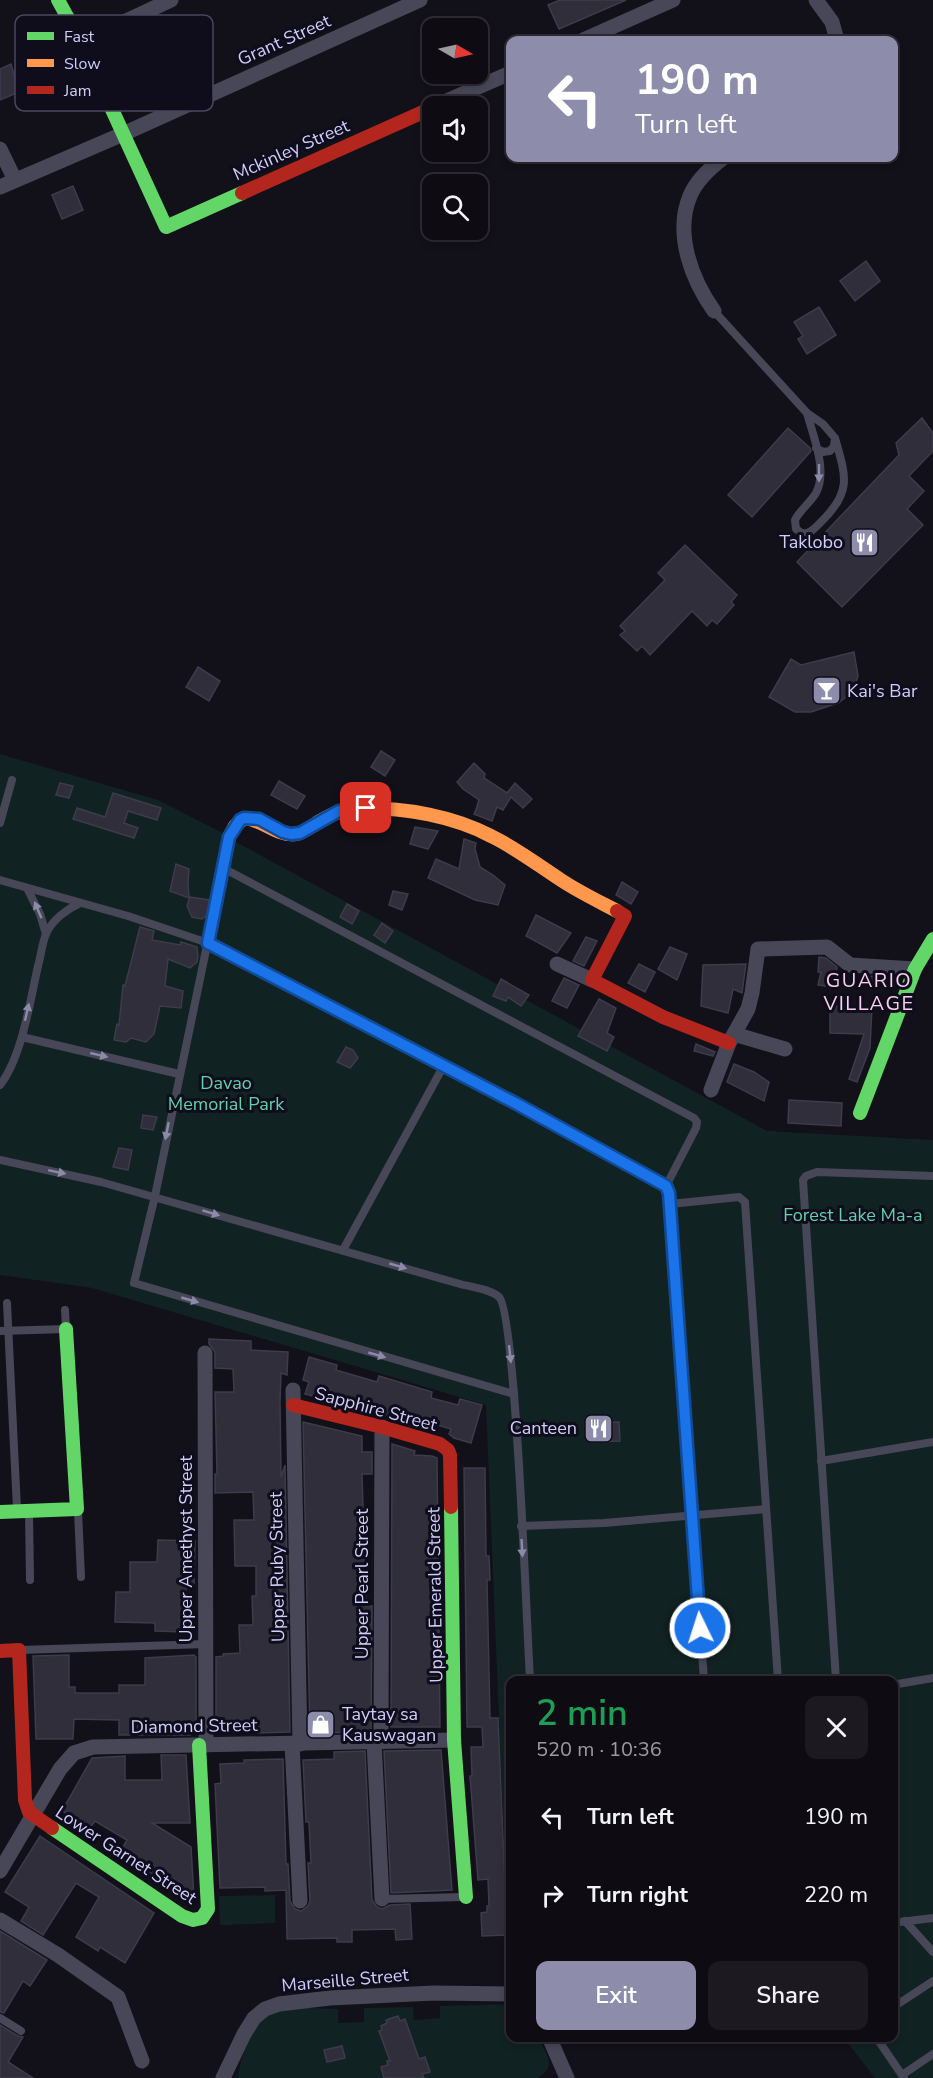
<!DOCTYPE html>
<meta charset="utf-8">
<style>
body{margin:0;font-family:"Nunito Sans",sans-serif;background:#1c1a20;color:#f1f3f6;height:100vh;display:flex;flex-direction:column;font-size:22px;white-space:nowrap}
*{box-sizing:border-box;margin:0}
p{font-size:20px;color:#9b9b9f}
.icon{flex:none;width:33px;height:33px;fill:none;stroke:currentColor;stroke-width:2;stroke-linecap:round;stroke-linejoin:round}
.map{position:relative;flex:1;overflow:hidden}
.panel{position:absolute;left:506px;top:1676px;width:392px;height:366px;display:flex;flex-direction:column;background:#0e0c12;border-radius:12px;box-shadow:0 3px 9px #0003,0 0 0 2px #2e2c32}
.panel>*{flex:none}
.guide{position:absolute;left:506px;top:36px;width:392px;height:126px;border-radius:12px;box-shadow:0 3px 9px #0003,0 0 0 2px #2e2c32;background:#8d8cab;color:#fff;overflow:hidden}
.needle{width:39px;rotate:99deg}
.buttons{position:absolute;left:422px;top:18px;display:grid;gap:12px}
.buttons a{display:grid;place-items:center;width:66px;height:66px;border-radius:12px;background:#0e0c12;box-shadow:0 3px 9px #0003,0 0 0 2px #2e2c32;font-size:30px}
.pin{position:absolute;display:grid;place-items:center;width:51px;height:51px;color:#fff;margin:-26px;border-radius:12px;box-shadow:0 3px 9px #0006}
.me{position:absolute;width:66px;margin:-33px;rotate:356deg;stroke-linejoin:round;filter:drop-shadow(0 0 4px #0008)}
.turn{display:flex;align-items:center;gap:21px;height:126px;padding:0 30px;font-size:27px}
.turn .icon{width:78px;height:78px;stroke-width:2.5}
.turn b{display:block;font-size:42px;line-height:51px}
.round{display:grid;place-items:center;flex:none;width:63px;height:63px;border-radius:12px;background:#1c1a20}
.head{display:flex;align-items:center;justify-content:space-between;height:102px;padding:0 30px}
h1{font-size:36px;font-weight:600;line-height:45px;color:#1e9e55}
.action{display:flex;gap:12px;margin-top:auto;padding:12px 30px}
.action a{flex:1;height:69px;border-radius:12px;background:#8d8cab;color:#fff;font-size:24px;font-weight:600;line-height:69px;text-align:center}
.action a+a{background:#1c1a20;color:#f1f3f6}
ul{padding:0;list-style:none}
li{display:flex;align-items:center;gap:18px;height:78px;padding:0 30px}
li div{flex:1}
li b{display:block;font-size:22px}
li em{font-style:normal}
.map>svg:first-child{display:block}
.green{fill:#122}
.building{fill:#302e3b;stroke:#3d3b4c;stroke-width:1.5}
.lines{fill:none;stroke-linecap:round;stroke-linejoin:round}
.lane{stroke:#474758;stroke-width:8}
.street{stroke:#474758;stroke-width:15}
.fast{stroke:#63d668;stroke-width:14}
.slow{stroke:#ff974d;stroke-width:14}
.jam{stroke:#b3261e;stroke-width:14}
.oneway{fill:#8b8aa9}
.route-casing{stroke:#114b97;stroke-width:15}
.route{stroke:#1a73e8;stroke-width:10}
.labels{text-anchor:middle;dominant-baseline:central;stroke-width:6;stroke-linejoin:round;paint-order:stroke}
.street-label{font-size:18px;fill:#cfcefa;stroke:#0f0d1c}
.poi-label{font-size:18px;fill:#cfcefa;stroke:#0f0d1c;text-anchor:end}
.park-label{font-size:18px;fill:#62d1ac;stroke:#0f0d1c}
.neighbourhood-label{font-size:20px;letter-spacing:1.5px;fill:#facfee;stroke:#0f0d1c}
.key{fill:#0f0d1c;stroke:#49475f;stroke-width:1.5}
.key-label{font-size:16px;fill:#cfcefa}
</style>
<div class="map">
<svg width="933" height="2078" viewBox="0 0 933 2078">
<rect width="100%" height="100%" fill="#121018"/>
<!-- green -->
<g class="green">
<polygon points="0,754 158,800 221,832 238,843 767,1131 933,1140 933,2078 875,2078 843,2037 892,2037 892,1680 510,1680 510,1938 508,1938 486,1405 92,1288 0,1275"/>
<polygon points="275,1895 275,1923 220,1925 219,1896"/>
<path d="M 510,2004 L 510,2037 L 538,2037 C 546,2054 558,2066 538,2078 L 238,2078 C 240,2056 254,2018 276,2011 C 292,2005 321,2009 338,2009 L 338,2023 L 364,2022 L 364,2008 L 413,2007 L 414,2020 L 440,2018 L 440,2006 Z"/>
</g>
<!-- building -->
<g class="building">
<polygon points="560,0 626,0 559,29 548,5"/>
<polygon points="11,64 19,92 0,100 0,69"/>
<polygon points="73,186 83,210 62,219 52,195"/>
<polygon points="866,261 880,281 855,301 840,281"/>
<polygon points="819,307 836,335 807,354 798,339 803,336 794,322"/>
<polygon points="922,418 933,433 933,451 909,476 924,491 907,509 923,525 842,607 797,562 899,455 896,443"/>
<polygon points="788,428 810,448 811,451 752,517 728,495"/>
<polygon points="685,545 737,595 731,602 734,605 717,624 712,620 707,626 692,611 650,655 642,646 637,651 620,635 625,631 620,626 665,580 658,573"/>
<polygon points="854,652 858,676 855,685 850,694 838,703 811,712 795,712 769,697 791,659 801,665"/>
<polygon points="198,667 220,681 209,701 186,687"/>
<polygon points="381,751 395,760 385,776 371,767"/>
<polygon points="474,763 485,774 484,778 507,793 515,783 532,799 523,808 511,797 503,810 497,807 492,821 474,814 477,807 478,808 477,806 479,800 463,789 457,782"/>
<polygon points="279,781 305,796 297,809 271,795"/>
<polygon points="60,783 73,786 69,798 56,795"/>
<polygon points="113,793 161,808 157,820 128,811 124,823 138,828 134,838 73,819 77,808 105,817"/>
<polygon points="415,827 438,831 428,849 410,844"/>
<polygon points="464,839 476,843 475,849 480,867 493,875 505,885 498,905 475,900 428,878 436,859 459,869"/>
<polygon points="176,864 189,869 188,883 189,898 170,891"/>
<polygon points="622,882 638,892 631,904 616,895"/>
<polygon points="393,891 408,894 402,910 389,905"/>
<polygon points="190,897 209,900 207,915 202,919 192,917 187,906"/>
<polygon points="347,904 359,911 352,924 340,917"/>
<polygon points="536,915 571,933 557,953 526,936"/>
<polygon points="382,923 393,931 385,943 374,935"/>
<polygon points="140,927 154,931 152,940 180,945 181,942 197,947 198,957 197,962 190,968 168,959 165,986 183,991 181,1008 160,1006 154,1034 146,1042 131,1038 126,1042 114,1040 117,1024 119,1025 123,985 125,986"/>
<polygon points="586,937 597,941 584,966 573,961"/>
<polygon points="670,947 687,954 677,980 658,969"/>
<polygon points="819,957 826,958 837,967 836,976 834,975 831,987 818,985 821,972 818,972"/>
<polygon points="639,964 655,972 645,992 628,983"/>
<polygon points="746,964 742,993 733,989 728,1013 701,1006 703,965"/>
<polygon points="864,976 884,977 884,981 864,984"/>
<polygon points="564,978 579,985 567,1008 552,1001"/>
<polygon points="501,979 529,995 521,1006 508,997 506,1001 493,996"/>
<polygon points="599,999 616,1008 607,1033 614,1037 607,1051 578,1036"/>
<polygon points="830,1006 872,1007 870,1048 857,1082 849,1079 864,1034 830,1033"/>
<polygon points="696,1044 715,1052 713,1056 694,1051"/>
<polygon points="346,1047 353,1050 358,1058 350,1068 337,1062"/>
<polygon points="734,1064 754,1072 769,1082 764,1101 727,1082"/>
<polygon points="789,1100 842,1103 841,1126 788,1123"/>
<polygon points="143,1115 157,1117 153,1130 141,1128"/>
<polygon points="119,1148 132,1150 128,1170 113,1167"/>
<polygon points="209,1339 251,1341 251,1350 288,1352 287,1375 281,1373 280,1402 281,1477 285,1465 290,1732 257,1733 256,1730 216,1731 216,1657 224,1656 223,1654 240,1653 239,1625 253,1625 252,1596 256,1596 256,1566 235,1566 234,1520 254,1520 253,1492 215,1493 215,1474 217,1474 215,1392 234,1392 233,1369 215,1368 215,1352 209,1344"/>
<polygon points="309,1357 337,1365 336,1370 377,1382 379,1376 432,1392 431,1398 458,1405 460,1399 482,1405 471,1443 454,1438 449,1434 451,1429 424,1421 423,1425 305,1394 309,1382 303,1380"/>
<polygon points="303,1422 362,1436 362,1452 372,1452 372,1474 362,1474 366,1606 372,1606 371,1732 310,1733"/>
<polygon points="619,1422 620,1441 593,1442 592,1423"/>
<polygon points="392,1444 415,1451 414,1455 432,1456 437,1458 440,1727 391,1727"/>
<polygon points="464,1468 485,1468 486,1556 489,1556 490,1580 487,1580 490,1718 498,1718 507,1935 482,1936 481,1913 487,1912 487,1906 489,1906 488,1879 478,1880 470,1776 472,1776 471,1747 483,1747 482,1727 467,1727"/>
<polygon points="158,1540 195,1541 194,1584 186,1584 185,1632 155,1631 155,1623 115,1622 116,1592 130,1592 130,1562 157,1562"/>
<polygon points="69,1655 69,1687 75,1687 75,1693 119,1693 119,1685 145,1685 145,1658 194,1655 196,1657 196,1732 190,1735 119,1735 119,1720 74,1719 73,1739 36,1739 33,1656"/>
<polygon points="441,1750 452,1890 391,1893 384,1751"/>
<polygon points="365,1751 372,1900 377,1907 382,1909 390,1905 410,1904 412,1939 396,1940 395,1929 352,1930 352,1942 337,1942 337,1938 287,1939 286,1890 265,1891 265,1887 220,1888 215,1784 221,1783 220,1764 244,1763 244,1760 283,1759 286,1864 288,1864 290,1901 295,1909 301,1911 308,1906 310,1901 308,1863 311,1863 309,1822 306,1822 303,1760 334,1759 334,1752"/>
<polygon points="161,1755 186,1755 190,1823 152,1823 191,1847 194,1898 191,1903 168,1890 123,1860 125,1856 120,1852 127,1840 95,1821 90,1828 62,1811 92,1758 125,1756 125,1780 162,1780"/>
<polygon points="40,1836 154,1913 125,1963 100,1947 98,1951 76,1937 99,1897 76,1883 43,1935 21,1921 29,1907 5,1892"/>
<polygon points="0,1931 47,1960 30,1986 23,1981 4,2013 0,2012"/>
<polygon points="398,2016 400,2021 405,2019 419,2059 425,2057 430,2072 422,2074 424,2078 384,2078 381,2067 388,2065 387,2061 390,2061 379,2031 382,2030 381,2026 387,2023 386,2020"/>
<polygon points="0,2025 18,2036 23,2037 8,2062 33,2078 0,2078"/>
<polygon points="342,2046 345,2058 327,2062 324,2050"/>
</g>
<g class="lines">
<!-- lane -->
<g class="lane">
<polyline points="714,311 807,413"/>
<path d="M 816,448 L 823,452 L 830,451 L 834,446 L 835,438 L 823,424 L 807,413 C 813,436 828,470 816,493 C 810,503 800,510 795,520 L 796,529 L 803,534 C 811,533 816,527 822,521 C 852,491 846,477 835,438"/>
<polyline points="0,823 12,780"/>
<polyline points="229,839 155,1196 134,1283 514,1394"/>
<polyline points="223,868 694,1118 697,1122 696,1128 666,1186"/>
<polyline points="0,880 128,916 208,943 553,1123 666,1186 669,1193 704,1680"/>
<polyline points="27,888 40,914 46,934"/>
<polyline points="22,1037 179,1074"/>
<path d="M 0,1085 C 22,1057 30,1001 38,966 C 41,956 42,943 46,934 C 52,920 67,909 80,903"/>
<path d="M 0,1160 L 101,1182 L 460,1284 C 471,1287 490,1289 499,1297 C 516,1313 527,1634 530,1680"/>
<polyline points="670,1204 739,1197 745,1202 778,1680"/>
<polyline points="343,1250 444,1065"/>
<polyline points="7,1303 17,1509"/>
<polyline points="0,1331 66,1329 65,1310"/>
<polyline points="821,1461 933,1442"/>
<polyline points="78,1511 81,1577"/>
<polyline points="29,1512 30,1580"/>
<polyline points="521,1526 604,1523 766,1509"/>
<polyline points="20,1650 206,1644"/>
<polyline points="836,1680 803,1180 806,1176 817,1172 933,1176"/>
<polyline points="892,1685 933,1678"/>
<polyline points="382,1899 464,1897"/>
<polyline points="905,1921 933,1952"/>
<polyline points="892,1923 933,1918"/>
<polyline points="892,2008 933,1981"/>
<polyline points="0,2018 21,2031"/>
<polyline points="876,2037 904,2078"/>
<polyline points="902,2075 933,2054"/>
</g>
<!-- street -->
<g class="street">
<polyline points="816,0 832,22 837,40"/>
<polyline points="583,40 673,0"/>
<polyline points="81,42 171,0"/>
<polyline points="435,106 510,73"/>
<polyline points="0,149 15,180"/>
<polyline points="0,187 123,134 420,0"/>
<path d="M 714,311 C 692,280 674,234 690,196 C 696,181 710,168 723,158"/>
<polyline points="557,964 592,980"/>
<polyline points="734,1034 785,1049"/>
<polyline points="711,1090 729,1043 748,1009 752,993 758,949 827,947 850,965 915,969"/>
<polyline points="205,1353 206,1745"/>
<polyline points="293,1390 300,1744"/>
<polyline points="374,1742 382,1899"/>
<polyline points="381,1742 382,1427"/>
<polyline points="292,1744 300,1901"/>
<polyline points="0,1871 60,1769 74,1753 93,1747 454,1740"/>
<polyline points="0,1920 58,1955 118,1997 142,2061"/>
<polyline points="549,2037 567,2078"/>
<polyline points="223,2078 244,2034 254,2018 265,2009 279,2004 330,1998 434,1993 510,1994"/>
</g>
<!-- fast -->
<g class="fast">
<polyline points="58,0 81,42 166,227 242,193"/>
<polyline points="860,1113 915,969 933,939"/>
<polyline points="451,1507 454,1740 466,1897"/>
<polyline points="0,1512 77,1509 66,1329"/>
<polyline points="52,1828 182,1916 193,1920 202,1918 208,1909 199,1745"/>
</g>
<!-- slow -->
<path class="slow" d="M 229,837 L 235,826 L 244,818 C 262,819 277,837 296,834 C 305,832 312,826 320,821 C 333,813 347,808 363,808 C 406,808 453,816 491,836 C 516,848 538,865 561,880 C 579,892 598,901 617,911"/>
<!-- jam -->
<g class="jam">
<polyline points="242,193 432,108"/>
<polyline points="617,911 625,916 592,980 663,1017 729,1043"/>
<polyline points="293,1405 382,1427 440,1444 448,1450 450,1455 451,1507"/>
<polyline points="0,1651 19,1650 25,1800 29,1812 52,1828"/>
</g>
</g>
<!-- one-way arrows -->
<defs><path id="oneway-solid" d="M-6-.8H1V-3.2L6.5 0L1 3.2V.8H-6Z" transform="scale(1.5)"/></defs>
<g class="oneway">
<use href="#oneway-solid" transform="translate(819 473) rotate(90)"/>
<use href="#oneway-solid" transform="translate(38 910) rotate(-113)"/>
<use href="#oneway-solid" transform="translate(27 1012) rotate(-77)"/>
<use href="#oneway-solid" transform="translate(99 1055) rotate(13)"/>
<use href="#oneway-solid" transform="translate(167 1131) rotate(101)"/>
<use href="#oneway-solid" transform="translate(57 1172) rotate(12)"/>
<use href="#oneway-solid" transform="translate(211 1213) rotate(17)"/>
<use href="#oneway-solid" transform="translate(398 1266) rotate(16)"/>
<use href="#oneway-solid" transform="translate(190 1300) rotate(16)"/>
<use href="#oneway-solid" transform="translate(510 1354) rotate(84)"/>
<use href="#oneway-solid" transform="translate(377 1355) rotate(16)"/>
<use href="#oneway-solid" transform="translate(522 1548) rotate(87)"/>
</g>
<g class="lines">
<defs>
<polyline id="route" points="366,808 339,811 300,833 291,834 283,832 259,819 244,818 240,820 229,837 208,943 517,1104 666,1186 669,1193 700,1628"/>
</defs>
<!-- route casing -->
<use href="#route" class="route-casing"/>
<!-- route -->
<use href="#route" class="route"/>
</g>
<!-- icons -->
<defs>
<symbol id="restaurant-square" viewBox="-11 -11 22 22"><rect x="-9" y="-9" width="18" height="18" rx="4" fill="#8d8cab" stroke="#0f0d1c"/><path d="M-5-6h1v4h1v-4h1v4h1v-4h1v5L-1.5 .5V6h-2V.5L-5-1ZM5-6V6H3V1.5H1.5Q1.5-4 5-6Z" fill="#fff"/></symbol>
<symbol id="bar-square" viewBox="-11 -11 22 22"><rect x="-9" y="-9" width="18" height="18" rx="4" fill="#8d8cab" stroke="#0f0d1c"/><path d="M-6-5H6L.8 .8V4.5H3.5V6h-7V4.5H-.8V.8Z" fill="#fff"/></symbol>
<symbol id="shop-square" viewBox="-11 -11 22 22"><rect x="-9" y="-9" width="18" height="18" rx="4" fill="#8d8cab" stroke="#0f0d1c"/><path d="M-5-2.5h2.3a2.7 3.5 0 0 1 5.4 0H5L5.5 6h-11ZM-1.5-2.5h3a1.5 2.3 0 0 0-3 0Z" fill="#fff"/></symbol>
</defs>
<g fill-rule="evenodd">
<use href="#restaurant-square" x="848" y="526" width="33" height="33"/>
<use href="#bar-square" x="810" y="674" width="33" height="33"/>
<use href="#restaurant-square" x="582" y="1412" width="33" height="33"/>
<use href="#shop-square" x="304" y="1708" width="33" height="33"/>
</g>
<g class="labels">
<!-- street labels -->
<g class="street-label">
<text transform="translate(284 40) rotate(-24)">Grant Street</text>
<text transform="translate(291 150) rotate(-24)">Mckinley Street</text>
<text transform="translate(376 1409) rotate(15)">Sapphire Street</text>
<text transform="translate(186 1549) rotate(-90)">Upper Amethyst Street</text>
<text transform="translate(277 1567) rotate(-91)">Upper Ruby Street</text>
<text transform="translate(362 1584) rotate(-90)">Upper Pearl Street</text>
<text transform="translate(435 1595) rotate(-91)">Upper Emerald Street</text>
<text transform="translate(194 1726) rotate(-1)">Diamond Street</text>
<text transform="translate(126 1855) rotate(33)">Lower Garnet Street</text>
<text transform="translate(345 1980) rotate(-5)">Marseille Street</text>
</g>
<!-- poi labels -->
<g class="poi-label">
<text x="843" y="542">Taklobo</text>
<text x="847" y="691" text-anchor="start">Kai's Bar</text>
<text x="577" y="1428">Canteen</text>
<text x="342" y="1714" text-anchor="start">Taytay sa<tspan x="342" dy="21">Kauswagan</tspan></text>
</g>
<!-- park labels -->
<g class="park-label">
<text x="226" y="1083">Davao<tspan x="226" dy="21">Memorial Park</tspan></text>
<text x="853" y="1215">Forest Lake Ma-a</text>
</g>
<!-- neighbourhood labels -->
<g class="neighbourhood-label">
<text x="869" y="980">GUARIO<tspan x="869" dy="23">VILLAGE</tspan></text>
</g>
</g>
<!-- legend -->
<rect x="15" y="15" width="198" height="96" rx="9" class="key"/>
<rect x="27" y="32" width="27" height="8" fill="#63d668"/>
<rect x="27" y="59" width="27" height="8" fill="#ff974d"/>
<rect x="27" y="86" width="27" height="8" fill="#b3261e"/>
<g class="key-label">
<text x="64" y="42">Fast</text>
<text x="64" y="69">Slow</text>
<text x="64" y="96">Jam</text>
</g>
</svg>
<div class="buttons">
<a><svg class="needle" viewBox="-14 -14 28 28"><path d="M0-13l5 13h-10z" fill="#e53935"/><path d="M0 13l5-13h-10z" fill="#9b9b9f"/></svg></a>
<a><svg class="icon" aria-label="sound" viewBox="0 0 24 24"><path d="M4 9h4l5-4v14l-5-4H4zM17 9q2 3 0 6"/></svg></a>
<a><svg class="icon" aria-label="search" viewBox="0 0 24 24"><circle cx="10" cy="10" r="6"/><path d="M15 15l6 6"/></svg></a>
</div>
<div class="pin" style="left:366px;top:808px;background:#d93025"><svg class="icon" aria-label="arrive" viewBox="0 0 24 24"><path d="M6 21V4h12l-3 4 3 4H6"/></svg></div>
<svg class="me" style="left:700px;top:1628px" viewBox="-20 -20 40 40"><circle r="17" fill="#1a73e8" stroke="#fff" stroke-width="3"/><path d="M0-11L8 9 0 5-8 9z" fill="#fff"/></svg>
<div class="guide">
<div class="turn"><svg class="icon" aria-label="left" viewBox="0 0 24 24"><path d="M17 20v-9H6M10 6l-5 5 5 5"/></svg><div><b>190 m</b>Turn left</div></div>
</div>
<section class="panel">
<div class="head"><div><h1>2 min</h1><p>520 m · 10:36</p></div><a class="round"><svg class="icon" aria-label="close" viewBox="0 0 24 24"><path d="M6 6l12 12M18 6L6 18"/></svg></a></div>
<ul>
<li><svg class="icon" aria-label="left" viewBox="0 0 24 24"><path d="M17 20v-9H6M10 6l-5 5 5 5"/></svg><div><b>Turn left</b></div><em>190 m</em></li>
<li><svg class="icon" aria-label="right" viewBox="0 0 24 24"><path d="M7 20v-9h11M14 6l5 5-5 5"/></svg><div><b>Turn right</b></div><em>220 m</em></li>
</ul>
<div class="action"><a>Exit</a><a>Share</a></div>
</section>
</div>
